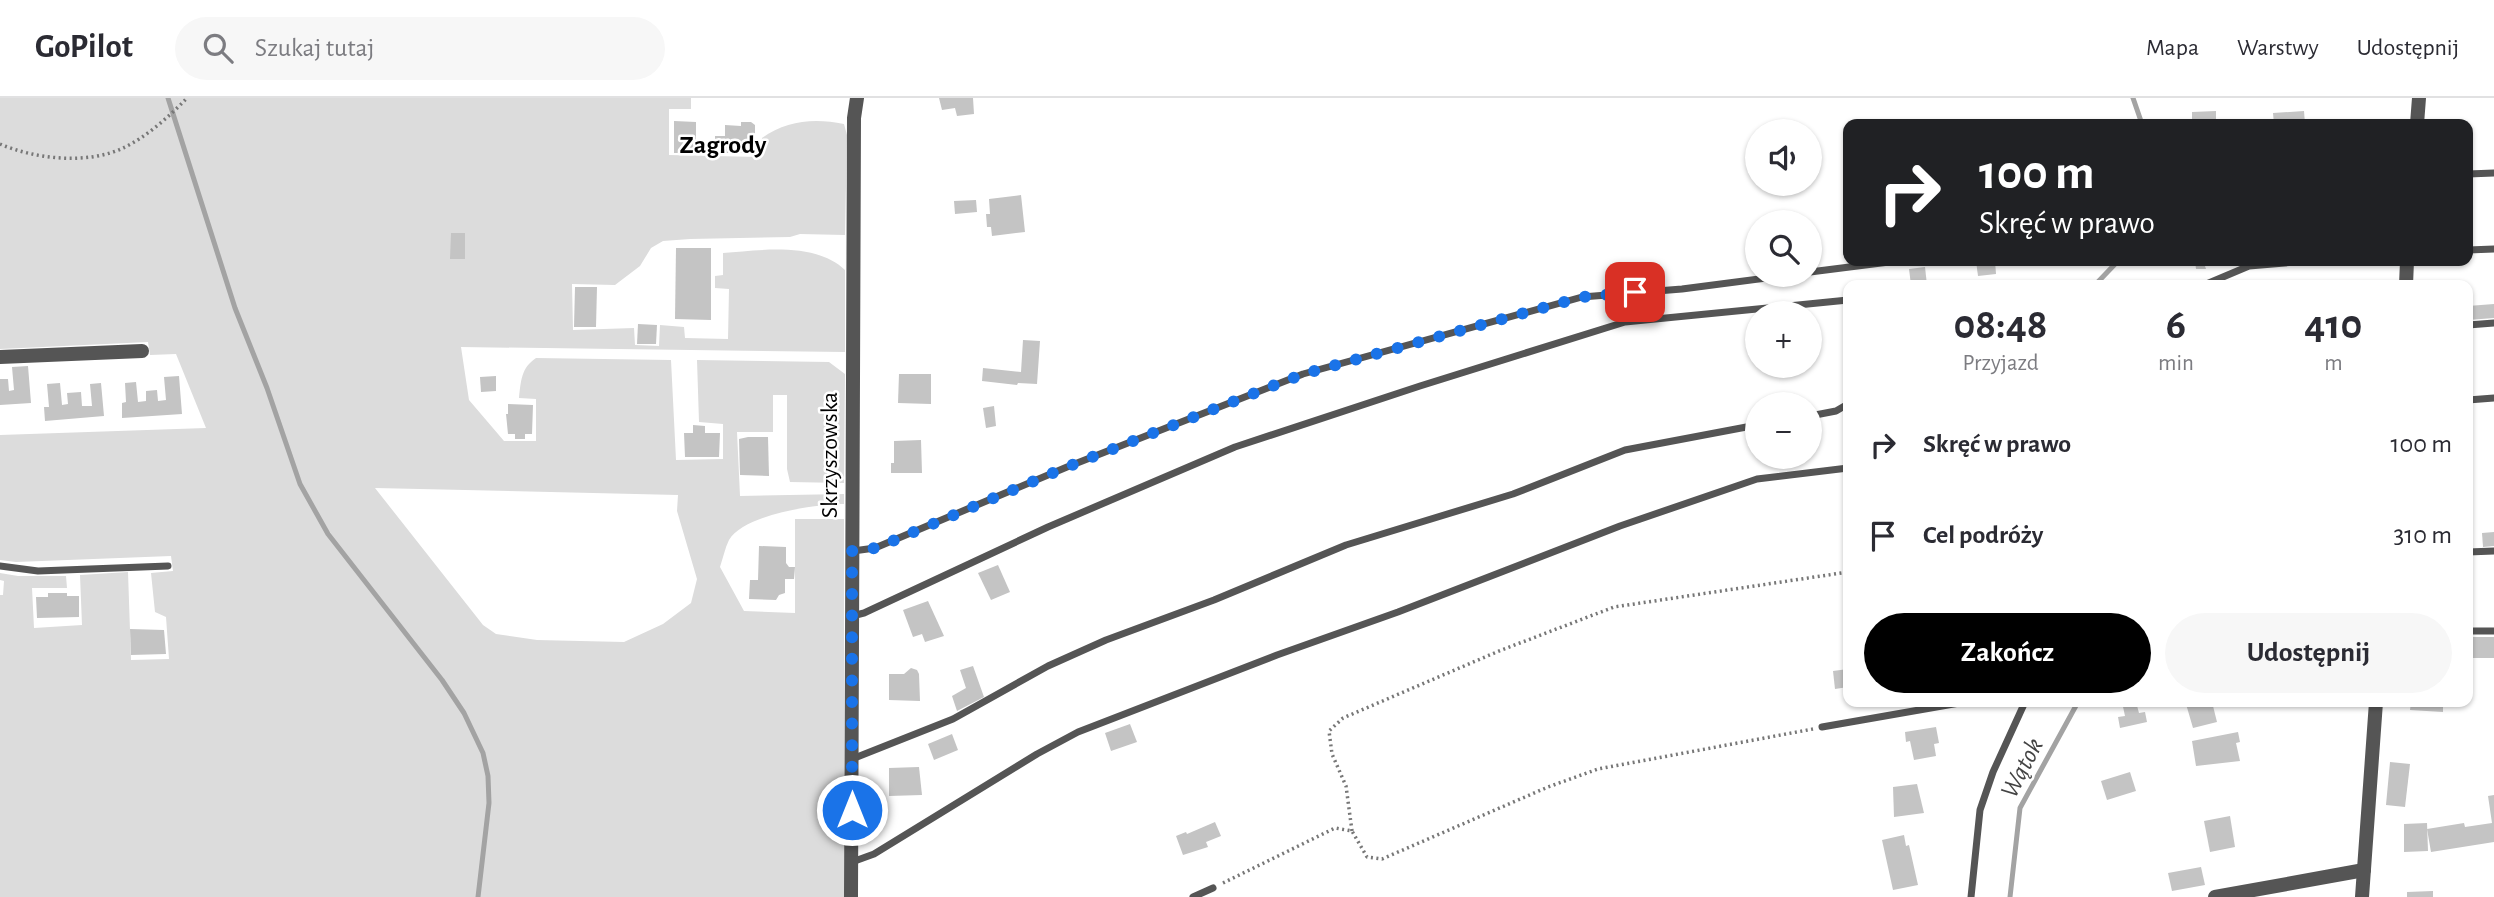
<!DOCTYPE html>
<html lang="pl">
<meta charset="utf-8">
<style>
body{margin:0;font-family:"Alegreya Sans",sans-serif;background:#f7f7f7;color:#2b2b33;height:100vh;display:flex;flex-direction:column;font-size:26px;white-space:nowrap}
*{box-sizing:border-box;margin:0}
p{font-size:23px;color:#7c7c81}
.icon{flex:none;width:38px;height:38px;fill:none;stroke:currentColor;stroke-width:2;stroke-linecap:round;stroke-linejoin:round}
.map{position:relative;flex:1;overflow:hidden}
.side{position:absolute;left:1843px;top:182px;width:630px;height:427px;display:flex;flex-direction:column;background:#fff;border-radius:14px;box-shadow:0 2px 5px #0004}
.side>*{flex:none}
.hud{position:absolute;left:1843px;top:21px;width:630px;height:147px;border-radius:14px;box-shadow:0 2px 5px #0004;background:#202124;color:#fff;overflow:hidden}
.controls{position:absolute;left:1745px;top:21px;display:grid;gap:14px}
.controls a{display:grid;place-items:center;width:77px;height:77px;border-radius:50%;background:#fff;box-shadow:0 2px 5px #0004;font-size:35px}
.pin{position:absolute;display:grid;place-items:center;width:60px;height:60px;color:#fff;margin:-30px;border-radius:14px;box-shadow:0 4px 10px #0006}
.me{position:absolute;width:77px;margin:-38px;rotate:0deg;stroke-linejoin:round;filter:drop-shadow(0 0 5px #0008)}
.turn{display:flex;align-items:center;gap:24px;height:147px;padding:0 21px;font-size:32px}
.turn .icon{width:91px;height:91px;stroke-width:2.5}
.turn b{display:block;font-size:49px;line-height:60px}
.eta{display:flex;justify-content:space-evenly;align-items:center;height:119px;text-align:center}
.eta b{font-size:42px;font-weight:700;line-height:49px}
.action{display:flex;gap:14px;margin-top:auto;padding:14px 21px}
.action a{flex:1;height:80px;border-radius:42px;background:#000;color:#fff;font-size:28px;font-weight:700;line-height:80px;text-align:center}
.action a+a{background:#f7f7f7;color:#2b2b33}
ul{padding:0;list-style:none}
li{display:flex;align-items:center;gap:21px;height:91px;padding:0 21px}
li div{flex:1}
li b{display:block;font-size:26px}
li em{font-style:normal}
header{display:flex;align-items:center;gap:42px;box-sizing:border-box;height:98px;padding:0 35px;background:#fff;border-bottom:2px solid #e1e1e2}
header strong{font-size:33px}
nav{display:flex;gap:38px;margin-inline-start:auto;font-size:24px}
.search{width:490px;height:63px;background:#f7f7f7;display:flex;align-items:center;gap:18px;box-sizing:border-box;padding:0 24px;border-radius:38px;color:#7c7c81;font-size:26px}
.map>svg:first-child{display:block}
.green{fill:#dcdcdc;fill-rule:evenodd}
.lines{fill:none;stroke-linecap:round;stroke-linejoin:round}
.stream{stroke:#a3a3a3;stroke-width:5}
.building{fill:#c4c4c4}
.path{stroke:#777;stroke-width:3.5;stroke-dasharray:2 3.5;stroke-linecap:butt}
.service{stroke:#555;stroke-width:7}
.minor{stroke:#555;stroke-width:14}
.tertiary{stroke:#555;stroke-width:14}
.route{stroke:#1a73e8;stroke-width:12;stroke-dasharray:0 21.6}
.labels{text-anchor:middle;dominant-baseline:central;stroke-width:5;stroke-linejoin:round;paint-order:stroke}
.street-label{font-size:24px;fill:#000;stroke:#fff}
.neighbourhood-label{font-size:26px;font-weight:bold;fill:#000;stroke:#fff}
.water-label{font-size:26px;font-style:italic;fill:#444;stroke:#fff}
</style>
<header>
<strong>GoPilot</strong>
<div class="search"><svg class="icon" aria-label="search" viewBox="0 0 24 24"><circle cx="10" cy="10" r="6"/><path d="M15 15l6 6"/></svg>Szukaj tutaj</div>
<nav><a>Mapa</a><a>Warstwy</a><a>Udostępnij</a></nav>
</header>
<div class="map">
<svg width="2494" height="799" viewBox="0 0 2494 799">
<rect width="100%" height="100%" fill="#fff"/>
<!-- green -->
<path class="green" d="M 0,0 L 691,0 L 691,11 L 669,11 L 669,57 L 760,59 L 762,40 C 787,22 815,20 844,26 L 847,37 L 845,137 L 800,136 L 790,139 L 690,141 L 663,143 L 651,150 L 640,168 L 615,187 L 572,186 L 573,232 L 634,230 L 635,247 L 659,248 L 660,227 L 684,229 L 685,240 L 728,241 L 729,191 L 715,190 L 715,178 L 723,177 L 723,155 C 760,152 816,144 845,172 L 845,254 L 461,249 L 469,302 L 504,343 L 536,343 L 536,301 L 519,300 C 521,283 521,270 536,260 L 671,262 L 676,362 L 723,361 L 723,326 L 699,324 L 697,262 L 829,264 L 845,276 L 844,385 L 790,384 L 787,371 L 787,297 L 773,297 L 773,334 L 737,334 L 740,398 L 844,396 L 844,406 C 817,406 744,416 729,442 C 725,450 723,460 720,469 L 744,513 L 795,515 L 795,421 L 844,421 L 844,799 L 0,799 L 0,497 L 3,497 L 4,483 L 0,482 L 0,475 L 18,478 L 66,478 L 67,490 L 32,490 L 34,530 L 82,527 L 80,477 L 128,474 L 131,562 L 169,561 L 166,519 L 155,514 L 151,475 L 173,473 L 171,458 L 16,464 L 0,462 L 0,337 L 206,330 L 176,256 L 150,257 L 148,244 L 0,251 ZM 375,390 L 678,397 L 677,413 L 697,481 L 691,505 L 663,526 L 624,544 L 537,542 L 496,536 L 483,527 Z"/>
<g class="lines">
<!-- stream -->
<g class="stream">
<polyline points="168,0 235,210 267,290 300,386 328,436 442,582 464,615 483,655 488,678 489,705 478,799"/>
<polyline points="2133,0 2142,26"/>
<polyline points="2095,187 2118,163"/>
<polyline points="2010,799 2020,710 2078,604"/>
</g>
</g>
<!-- building -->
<g class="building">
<polygon points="939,0 973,0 974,16 957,18 955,10 942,12"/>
<polygon points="2216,13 2216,26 2192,26 2192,14"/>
<polygon points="2304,13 2305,26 2274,26 2273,15"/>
<polygon points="674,23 696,24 696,55 674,55"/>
<polygon points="741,24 751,24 755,27 755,46 750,46 750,55 715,55 715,38 725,38 725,27 741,28"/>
<polygon points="1021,97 1025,134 992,138 991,129 987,129 986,116 990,116 989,101"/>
<polygon points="976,102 977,114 955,116 954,103"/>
<polygon points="451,135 465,135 465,161 450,161"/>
<polygon points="676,150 711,150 711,222 675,221"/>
<polygon points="1976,163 1995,163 1996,176 1978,178"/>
<polygon points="2195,163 2227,163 2227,167 2205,168 2206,171 2196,171"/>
<polygon points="1925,169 1927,187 1911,187 1909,171"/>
<polygon points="575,189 597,189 596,229 574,229"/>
<polygon points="2494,206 2494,220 2468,222 2468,208"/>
<polygon points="638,226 657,227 656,246 637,246"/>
<polygon points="1023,242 1040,243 1037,286 1018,285 1017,287 982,283 983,270 1021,274"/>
<polygon points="28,268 31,305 0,307 0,281 8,281 9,293 14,292 12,269"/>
<polygon points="899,276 931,276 931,306 898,305"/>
<polygon points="179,278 182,316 122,320 122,305 126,304 125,285 136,284 138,304 146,303 146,293 157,292 158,303 166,302 164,279"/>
<polygon points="496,278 496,293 481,294 480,279"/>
<polygon points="60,285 62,307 68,306 67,295 81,294 82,308 92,308 90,286 101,285 104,318 45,323 44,309 49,309 47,286"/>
<polygon points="508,306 533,307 532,336 525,336 525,341 515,341 515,336 508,336 506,316 508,316"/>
<polygon points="994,308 996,328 986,330 983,310"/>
<polygon points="693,327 705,328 705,335 720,335 719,359 685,359 684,335 693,335"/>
<polygon points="748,339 768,339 769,378 740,377 739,341"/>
<polygon points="921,342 922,375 891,375 891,365 894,365 894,343"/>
<polygon points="2494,434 2494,448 2483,449 2482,435"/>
<polygon points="759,448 786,449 786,465 789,469 795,469 794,481 785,481 785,495 779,497 776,502 749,501 750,482 758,482"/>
<polygon points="998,467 1010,494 991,502 978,475"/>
<polygon points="48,495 67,495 67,498 79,498 79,519 37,520 36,499 48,499"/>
<polygon points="928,503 944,538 925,544 922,536 913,539 903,512"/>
<polygon points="130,531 164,532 166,556 131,557"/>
<rect x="2468" y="539" width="26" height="21"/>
<polygon points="973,568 984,599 957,613 952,598 966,590 960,572"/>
<polygon points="911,570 917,572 919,576 920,603 889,602 889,576 904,576"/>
<polygon points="1848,571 1848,589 1835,591 1833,573"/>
<polygon points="2122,604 2136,604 2139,615 2145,614 2147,624 2120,630 2118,619 2125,618"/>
<polygon points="2175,604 2212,604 2217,624 2193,630 2186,606 2176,608"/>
<polygon points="2411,604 2443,604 2443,614 2410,612"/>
<polygon points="1130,626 1137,644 1111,653 1105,635"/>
<polygon points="1936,629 1939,645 1934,646 1936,658 1914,662 1910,643 1906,644 1905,634"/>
<polygon points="2238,634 2240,644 2236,645 2240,663 2196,668 2192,643"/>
<polygon points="952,636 958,652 934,662 928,646"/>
<polygon points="2390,664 2410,666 2405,709 2386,707"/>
<polygon points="919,669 922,697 889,698 889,670"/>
<polygon points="2130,674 2136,693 2107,702 2101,683"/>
<polygon points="1917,686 1924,715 1894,719 1893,689"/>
<polygon points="2494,697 2494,744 2431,754 2427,731 2464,725 2465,729 2492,725 2488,698"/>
<polygon points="2230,718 2235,749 2210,754 2204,723"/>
<polygon points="1215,724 1221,738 1206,744 1208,749 1183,757 1176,738 1186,734 1187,736"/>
<polygon points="2427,725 2428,753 2404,754 2404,726"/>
<polygon points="1904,737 1906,748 1909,747 1918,787 1893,792 1882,742"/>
<polygon points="2201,769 2205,787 2172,793 2168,775"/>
<polygon points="2433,793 2433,799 2407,799 2407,794"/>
</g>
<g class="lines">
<!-- path -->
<g class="path">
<path d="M 0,46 C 35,61 87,67 123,50 C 145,40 170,18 187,0"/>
<polyline points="1352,733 1346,688 1332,656 1329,633 1343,620 1499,553 1614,509 1848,474"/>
<polyline points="1223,785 1335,730 1352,733 1367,759 1382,761 1548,689 1598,671 1813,631"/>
</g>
<!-- service -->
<g class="service">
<polyline points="2468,76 2494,75"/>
<polyline points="2468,152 2494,151"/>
<polyline points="1810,174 1897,163"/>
<polyline points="2204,187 2249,168 2307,163"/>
<polyline points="2468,227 2494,225"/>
<polyline points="2468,302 2494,300"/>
<polyline points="1810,318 1836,313 1848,306"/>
<polyline points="853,453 875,450 1067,369 1303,276 1582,199 1682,191 1789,177"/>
<polyline points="2468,454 2494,453"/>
<polyline points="0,468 38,473 168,468"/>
<polyline points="852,518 864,515 1048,429 1235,349 1420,288 1625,224 1848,202"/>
<polyline points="2468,533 2494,533"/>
<polyline points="1822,629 1965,604"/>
<polyline points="852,661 953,621 1048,568 1106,542 1214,502 1346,447 1513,396 1625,352 1757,327"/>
<polyline points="852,764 874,756 1037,656 1078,634 1277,557 1398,514 1620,428 1757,381 1848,370"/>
<polyline points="1193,799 1213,790"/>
<polyline points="1971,799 1980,712 1993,674 2025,604"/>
</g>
<!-- minor -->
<g class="minor">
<polyline points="0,259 142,253"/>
<polyline points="851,799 854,20 857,0"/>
<polyline points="2215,799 2364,772"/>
</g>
<!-- tertiary -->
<g class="tertiary">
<polyline points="2417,26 2419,0"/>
<polyline points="2406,187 2407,163"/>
<polyline points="2362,799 2376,604"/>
</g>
</g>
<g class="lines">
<!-- route -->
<polyline class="route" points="852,712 852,453 876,450 1067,369 1303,276 1582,199 1635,194"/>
</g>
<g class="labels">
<!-- street labels -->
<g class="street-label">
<text transform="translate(830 357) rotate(-90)">Skrzyszowska</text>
</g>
<!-- neighbourhood labels -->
<g class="neighbourhood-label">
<text x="723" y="47">Zagrody</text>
</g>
<!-- water labels -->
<g class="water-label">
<text transform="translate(2022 670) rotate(-63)">Wątok</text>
</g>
</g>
</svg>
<div class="controls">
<a><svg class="icon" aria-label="sound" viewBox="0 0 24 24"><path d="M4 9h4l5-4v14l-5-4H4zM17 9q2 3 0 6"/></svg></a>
<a><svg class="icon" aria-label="search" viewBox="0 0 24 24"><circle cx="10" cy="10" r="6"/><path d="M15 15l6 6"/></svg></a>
<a>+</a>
<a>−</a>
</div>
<div class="pin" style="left:1635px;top:194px;background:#d93025"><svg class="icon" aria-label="arrive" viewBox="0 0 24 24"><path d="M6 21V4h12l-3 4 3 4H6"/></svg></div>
<svg class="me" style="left:852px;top:712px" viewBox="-20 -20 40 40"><circle r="17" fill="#1a73e8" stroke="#fff" stroke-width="3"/><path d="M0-11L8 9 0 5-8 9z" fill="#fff"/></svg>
<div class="hud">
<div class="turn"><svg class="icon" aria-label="right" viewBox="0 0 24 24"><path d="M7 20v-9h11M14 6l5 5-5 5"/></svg><div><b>100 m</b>Skręć w prawo</div></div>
</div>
<section class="side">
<div class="eta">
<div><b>08:48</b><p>Przyjazd</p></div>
<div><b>6</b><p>min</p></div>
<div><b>410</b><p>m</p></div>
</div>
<ul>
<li><svg class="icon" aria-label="right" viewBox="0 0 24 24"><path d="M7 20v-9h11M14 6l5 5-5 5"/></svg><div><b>Skręć w prawo</b></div><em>100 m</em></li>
<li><svg class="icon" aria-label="arrive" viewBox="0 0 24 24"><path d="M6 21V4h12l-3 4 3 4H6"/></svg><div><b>Cel podróży</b></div><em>310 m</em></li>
</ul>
<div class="action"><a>Zakończ</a><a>Udostępnij</a></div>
</section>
</div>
